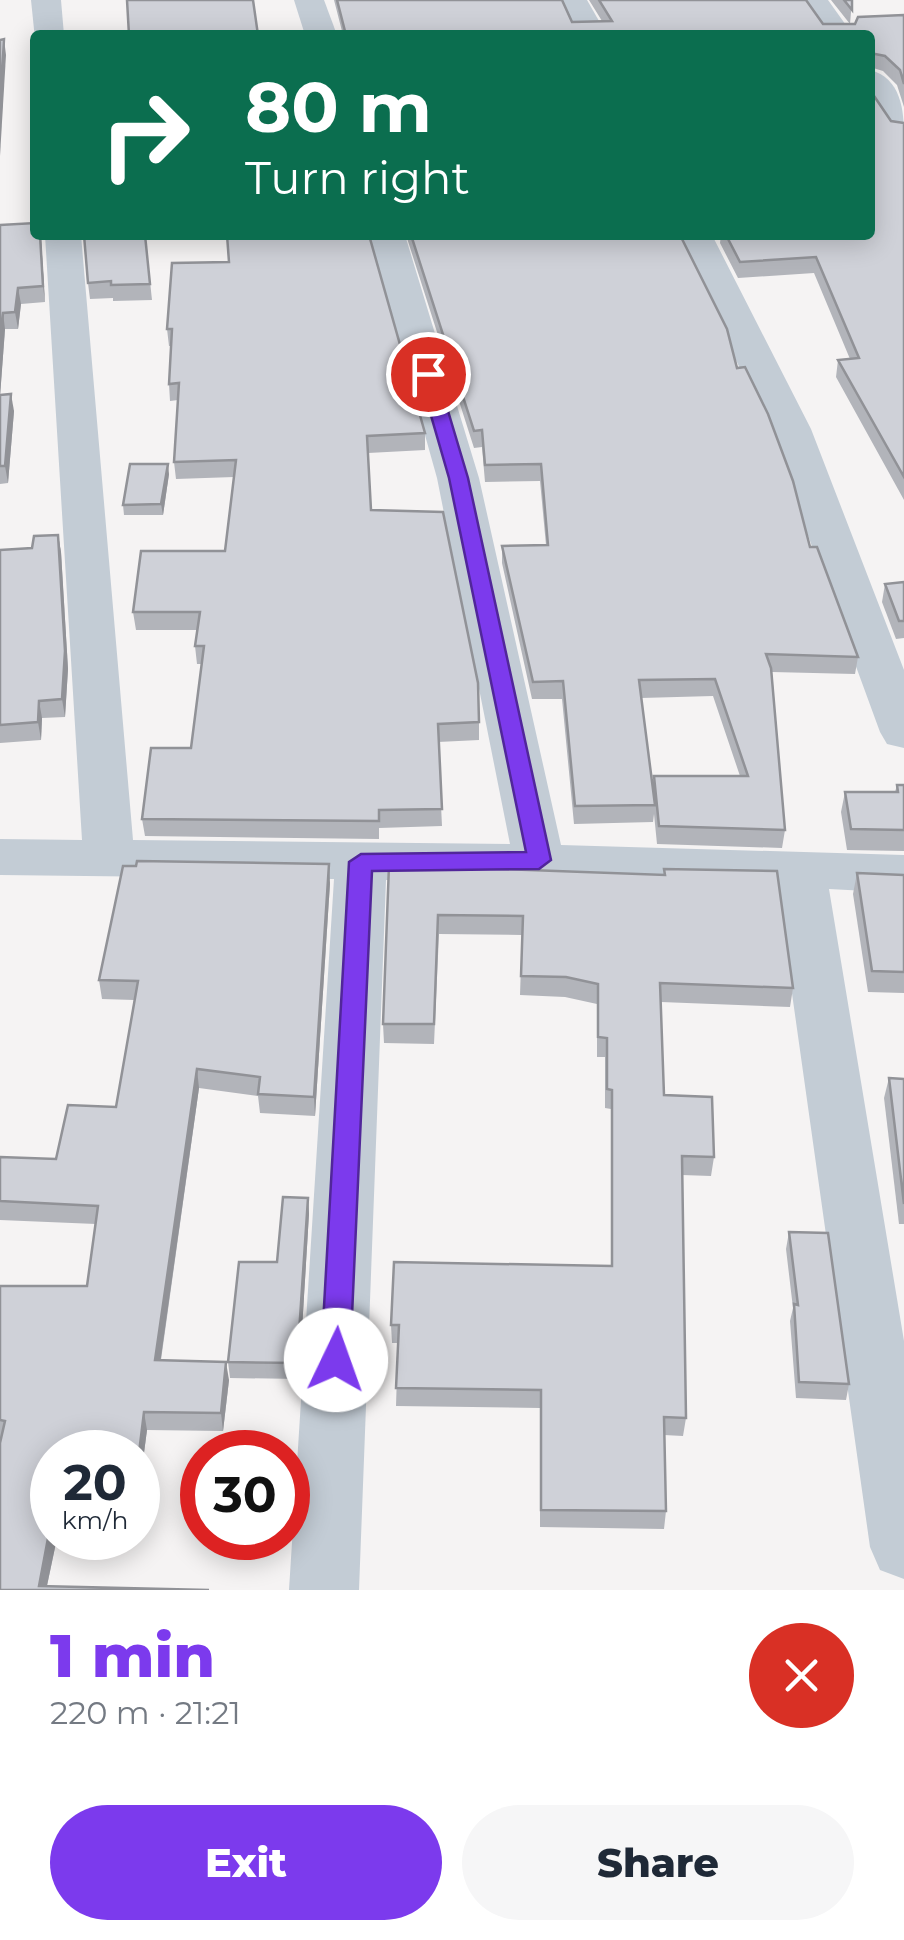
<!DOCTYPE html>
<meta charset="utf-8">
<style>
body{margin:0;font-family:Montserrat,sans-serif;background:#f6f6f7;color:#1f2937;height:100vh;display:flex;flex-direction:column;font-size:38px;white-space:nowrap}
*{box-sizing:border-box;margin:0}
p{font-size:32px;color:#747a83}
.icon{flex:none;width:55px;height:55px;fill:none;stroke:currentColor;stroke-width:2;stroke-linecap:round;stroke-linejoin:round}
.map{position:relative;height:1590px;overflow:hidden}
.sheet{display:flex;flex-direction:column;background:#fff;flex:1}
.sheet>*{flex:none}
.hud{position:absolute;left:30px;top:30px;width:845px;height:210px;border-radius:10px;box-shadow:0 5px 25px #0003;background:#0b6e4f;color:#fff;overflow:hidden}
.speed{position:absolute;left:30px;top:1430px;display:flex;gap:20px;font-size:50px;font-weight:700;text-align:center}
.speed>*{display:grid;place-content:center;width:130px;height:130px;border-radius:50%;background:#fff;box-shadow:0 5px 25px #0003;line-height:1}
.speed small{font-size:25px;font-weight:400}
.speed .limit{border:15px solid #d22;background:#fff;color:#111}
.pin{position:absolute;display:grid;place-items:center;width:85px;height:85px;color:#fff;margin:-42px;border:5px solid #fff;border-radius:50%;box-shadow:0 2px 10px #0007}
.me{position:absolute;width:110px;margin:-55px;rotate:3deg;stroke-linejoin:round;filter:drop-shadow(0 0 8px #0008)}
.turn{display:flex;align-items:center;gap:35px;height:210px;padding:0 50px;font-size:45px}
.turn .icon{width:130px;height:130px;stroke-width:2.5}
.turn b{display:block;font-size:70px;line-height:85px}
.round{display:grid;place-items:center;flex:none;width:105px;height:105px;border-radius:52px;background:#f6f6f7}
.head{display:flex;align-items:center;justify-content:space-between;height:170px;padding:0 50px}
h1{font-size:60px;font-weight:800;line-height:75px;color:#7c3aed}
.button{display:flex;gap:20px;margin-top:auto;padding:20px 50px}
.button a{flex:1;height:115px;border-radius:60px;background:#7c3aed;color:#fff;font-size:40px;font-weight:800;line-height:115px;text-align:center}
.button a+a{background:#f6f6f7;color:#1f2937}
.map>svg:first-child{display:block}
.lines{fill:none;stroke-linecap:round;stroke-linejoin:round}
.minor{fill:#c3ccd5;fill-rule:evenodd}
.wall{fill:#b2b4ba;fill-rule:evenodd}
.shaded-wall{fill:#919297}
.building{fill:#cfd1d8;stroke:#919297;stroke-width:2.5}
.route{fill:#7c3aed;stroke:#51269a;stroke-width:2.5}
</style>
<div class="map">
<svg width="904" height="1590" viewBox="0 0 904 1590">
<rect width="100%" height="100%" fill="#f5f3f3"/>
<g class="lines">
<!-- minor -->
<g class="minor">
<polygon points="31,0 61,0 64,35 35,35 35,39"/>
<polygon points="294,0 324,0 337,35 305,35"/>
<polygon points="557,0 587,0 607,35 575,35"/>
<polygon points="797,0 828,0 853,35 821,35"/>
<path d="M 870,70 C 901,78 904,110 904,137 L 892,134 L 870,103 Z"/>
<polygon points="45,235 81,235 133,840 510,844 437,478 369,235 405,235 479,478 561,845 904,855 904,893 829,889 904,1341 904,1579 880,1570 870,1547 777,887 386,880 359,1590 289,1590 334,879 0,875 0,839 82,840"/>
<polygon points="676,235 712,235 811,429 904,670 904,748 887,744 880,732 769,429"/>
</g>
</g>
<!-- wall -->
<g class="wall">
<polygon points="334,0 561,0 572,22 602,21 589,0 806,0 823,24 850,24 831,0 852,0 850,24 904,15 904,107 897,85 883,71 870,67 870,35 343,35"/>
<polygon points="891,121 904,123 904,500 836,377 838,360 850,359 814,273 738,278 720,243 721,235 870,235"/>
<polygon points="0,225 41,239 45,302 21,304 18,329 5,329 0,395 14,411 8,483 0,484"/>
<polygon points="145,235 152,300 113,301 113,298 90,299 88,283"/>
<path d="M 406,235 L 680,235 L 737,368 L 810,547 L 858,657 L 855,674 L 772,672 L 785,830 L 782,848 L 657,844 L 654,814 L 653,822 L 574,824 L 562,699 L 532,699 L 502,563 L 502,546 L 546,545 L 540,481 L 485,482 L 482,447 L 474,448 ZM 713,696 L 740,776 L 654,776 L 653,786 L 641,698 Z"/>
<polygon points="229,262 425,433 425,450 368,453 371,510 479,722 479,740 438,742 442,826 379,828 379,839 145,836 142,819 191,748 202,664 197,664 195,646 198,630 136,630 133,612 225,551 234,477 176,479 174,462 178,400 170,401 169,384 171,346 169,346 167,329"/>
<polygon points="169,474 163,515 124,515 123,505"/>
<polygon points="58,535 61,552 68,669 65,717 42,718 41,740 0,743 0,550 32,548"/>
<polygon points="904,582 904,638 896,639 882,602 885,584"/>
<polygon points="897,785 904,785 904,851 847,850 841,812 845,792 895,792"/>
<polygon points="389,865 664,875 664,869 793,988 790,1007 661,1002 664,1095 714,1157 711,1176 682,1175 686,1418 683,1436 664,1435 666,1511 664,1529 540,1527 540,1408 396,1406 398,1343 392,1343 391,1325 611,1266 611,1109 605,1108 605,1057 597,1057 597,1004 565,997 520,995 522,935 439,934 434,1044 384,1043 383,1024"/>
<polygon points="857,873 904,875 904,993 868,992 853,894"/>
<polygon points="330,883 315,1116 260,1113 258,1096 199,1088 161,1360 229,1380 223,1431 147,1430 140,1483 138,1483 138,1452 52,1452 57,1538 47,1586 0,1590 0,1286 87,1286 96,1224 0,1220 0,1157 56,1159 116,1107 134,1000 102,999 99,980"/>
<polygon points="889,1078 904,1079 904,1224 899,1224 884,1098"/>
<polygon points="308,1198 309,1214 299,1379 230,1378 228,1362"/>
<polygon points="789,1232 849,1384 846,1400 796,1398 790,1321 793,1308 786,1249"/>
</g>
<!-- shaded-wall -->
<g class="shaded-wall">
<polygon points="4,39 6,55 0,156 0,110"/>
<polygon points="40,235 41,239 45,302 43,286"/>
<polygon points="18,288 21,304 18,329 15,312"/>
<polygon points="3,313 5,329 0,397 0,345"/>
<polygon points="11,394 14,411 8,483 5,466"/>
<polygon points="168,464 169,474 163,515 161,504"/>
<polygon points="58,535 61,552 68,669 65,717 62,699"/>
<polygon points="39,701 42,718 41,740 38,722"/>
<polygon points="329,864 330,883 315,1116 314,1097"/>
<polygon points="197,1069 199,1088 158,1378 155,1360"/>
<polygon points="308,1198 309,1214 299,1379 297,1363"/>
<polygon points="226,1362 229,1380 223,1431 221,1413"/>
<polygon points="144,1412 147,1430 140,1483 138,1461"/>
<polygon points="52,1517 52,1538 57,1538 46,1590 39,1586"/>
</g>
<!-- building -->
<g class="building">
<polygon points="127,0 253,0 258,35 129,35"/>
<polygon points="337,0 562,0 572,22 612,21 599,0 806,0 823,24 855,24 858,17 904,15 904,84 900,70 885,56 870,53 870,35 346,35"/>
<polygon points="844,0 852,0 852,10"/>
<polygon points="4,39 0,110 0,40"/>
<polygon points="870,90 891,121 904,123 904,477 838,360 859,358 816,257 740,262 726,235 870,235"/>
<polygon points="35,223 35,235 40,235 43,286 18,288 15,312 3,313 0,345 0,225"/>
<polygon points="84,235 145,235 150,284 111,285 111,281 88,283"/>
<polygon points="227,235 369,235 425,433 367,436 371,510 443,512 478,683 479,722 438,724 442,809 379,810 379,821 142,819 151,748 191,748 204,646 195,646 200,612 133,612 141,551 225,551 236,460 174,462 179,383 169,384 172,329 167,329 172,263 229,262"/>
<polygon points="411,235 680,235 727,329 737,368 745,367 768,414 793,481 810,547 817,547 858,657 766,654 771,668 785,830 659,826 654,776 748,776 715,679 639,680 655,805 575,806 563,681 533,682 502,546 548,545 541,464 485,465 482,430 474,431"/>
<polygon points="11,394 5,466 0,466 0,395"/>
<polygon points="130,464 168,464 161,504 123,505"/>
<polygon points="58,535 65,651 62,699 39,701 38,722 0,725 0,550 32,548 34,536"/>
<polygon points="904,582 904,621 899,621 885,584"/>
<polygon points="897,785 904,785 904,830 851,829 845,792 898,792"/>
<polygon points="137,861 329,864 314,1097 258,1094 260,1077 197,1069 155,1360 226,1362 221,1413 144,1412 138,1461 138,1452 52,1452 52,1517 39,1586 209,1590 0,1590 0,1443 5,1421 0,1420 0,1286 87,1286 98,1206 0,1201 0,1157 56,1159 68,1105 116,1107 138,981 99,980 123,866 136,866"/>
<polygon points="389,865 665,875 664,869 777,871 793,988 660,983 664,1095 712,1097 714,1157 682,1156 686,1418 664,1417 666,1511 541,1510 541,1390 396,1388 399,1325 391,1325 394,1262 612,1266 612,1090 607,1089 607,1038 598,1037 598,984 566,977 521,976 523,916 438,915 434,1024 383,1024"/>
<polygon points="857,873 904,875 904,972 872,971"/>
<polygon points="889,1078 904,1079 904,1204"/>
<polygon points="283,1197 308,1198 297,1363 228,1362 239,1262 277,1262"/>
<polygon points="789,1232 828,1233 849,1384 799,1382 794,1304 798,1305"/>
</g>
<!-- route -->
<polygon class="route" points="428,369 437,374 468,478 551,860 539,869 372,871 350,1360 346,1369 336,1373 325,1369 321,1360 349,862 361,854 526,852 449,478 419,374"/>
</svg>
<div class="speed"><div>20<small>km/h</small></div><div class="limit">30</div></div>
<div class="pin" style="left:428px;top:374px;background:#d93025"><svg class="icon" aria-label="arrive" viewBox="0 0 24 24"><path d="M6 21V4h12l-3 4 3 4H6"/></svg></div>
<svg class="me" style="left:336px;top:1360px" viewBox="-20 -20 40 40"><circle r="19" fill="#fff"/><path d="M0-13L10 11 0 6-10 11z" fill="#7c3aed"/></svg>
<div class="hud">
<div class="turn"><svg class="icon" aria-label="right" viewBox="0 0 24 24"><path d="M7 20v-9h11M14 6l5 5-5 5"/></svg><div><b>80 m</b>Turn right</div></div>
</div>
</div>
<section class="sheet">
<div class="head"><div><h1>1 min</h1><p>220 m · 21:21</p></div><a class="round" style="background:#d93025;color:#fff"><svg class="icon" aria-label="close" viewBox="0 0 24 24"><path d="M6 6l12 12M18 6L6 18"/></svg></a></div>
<div class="button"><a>Exit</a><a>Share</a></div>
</section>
